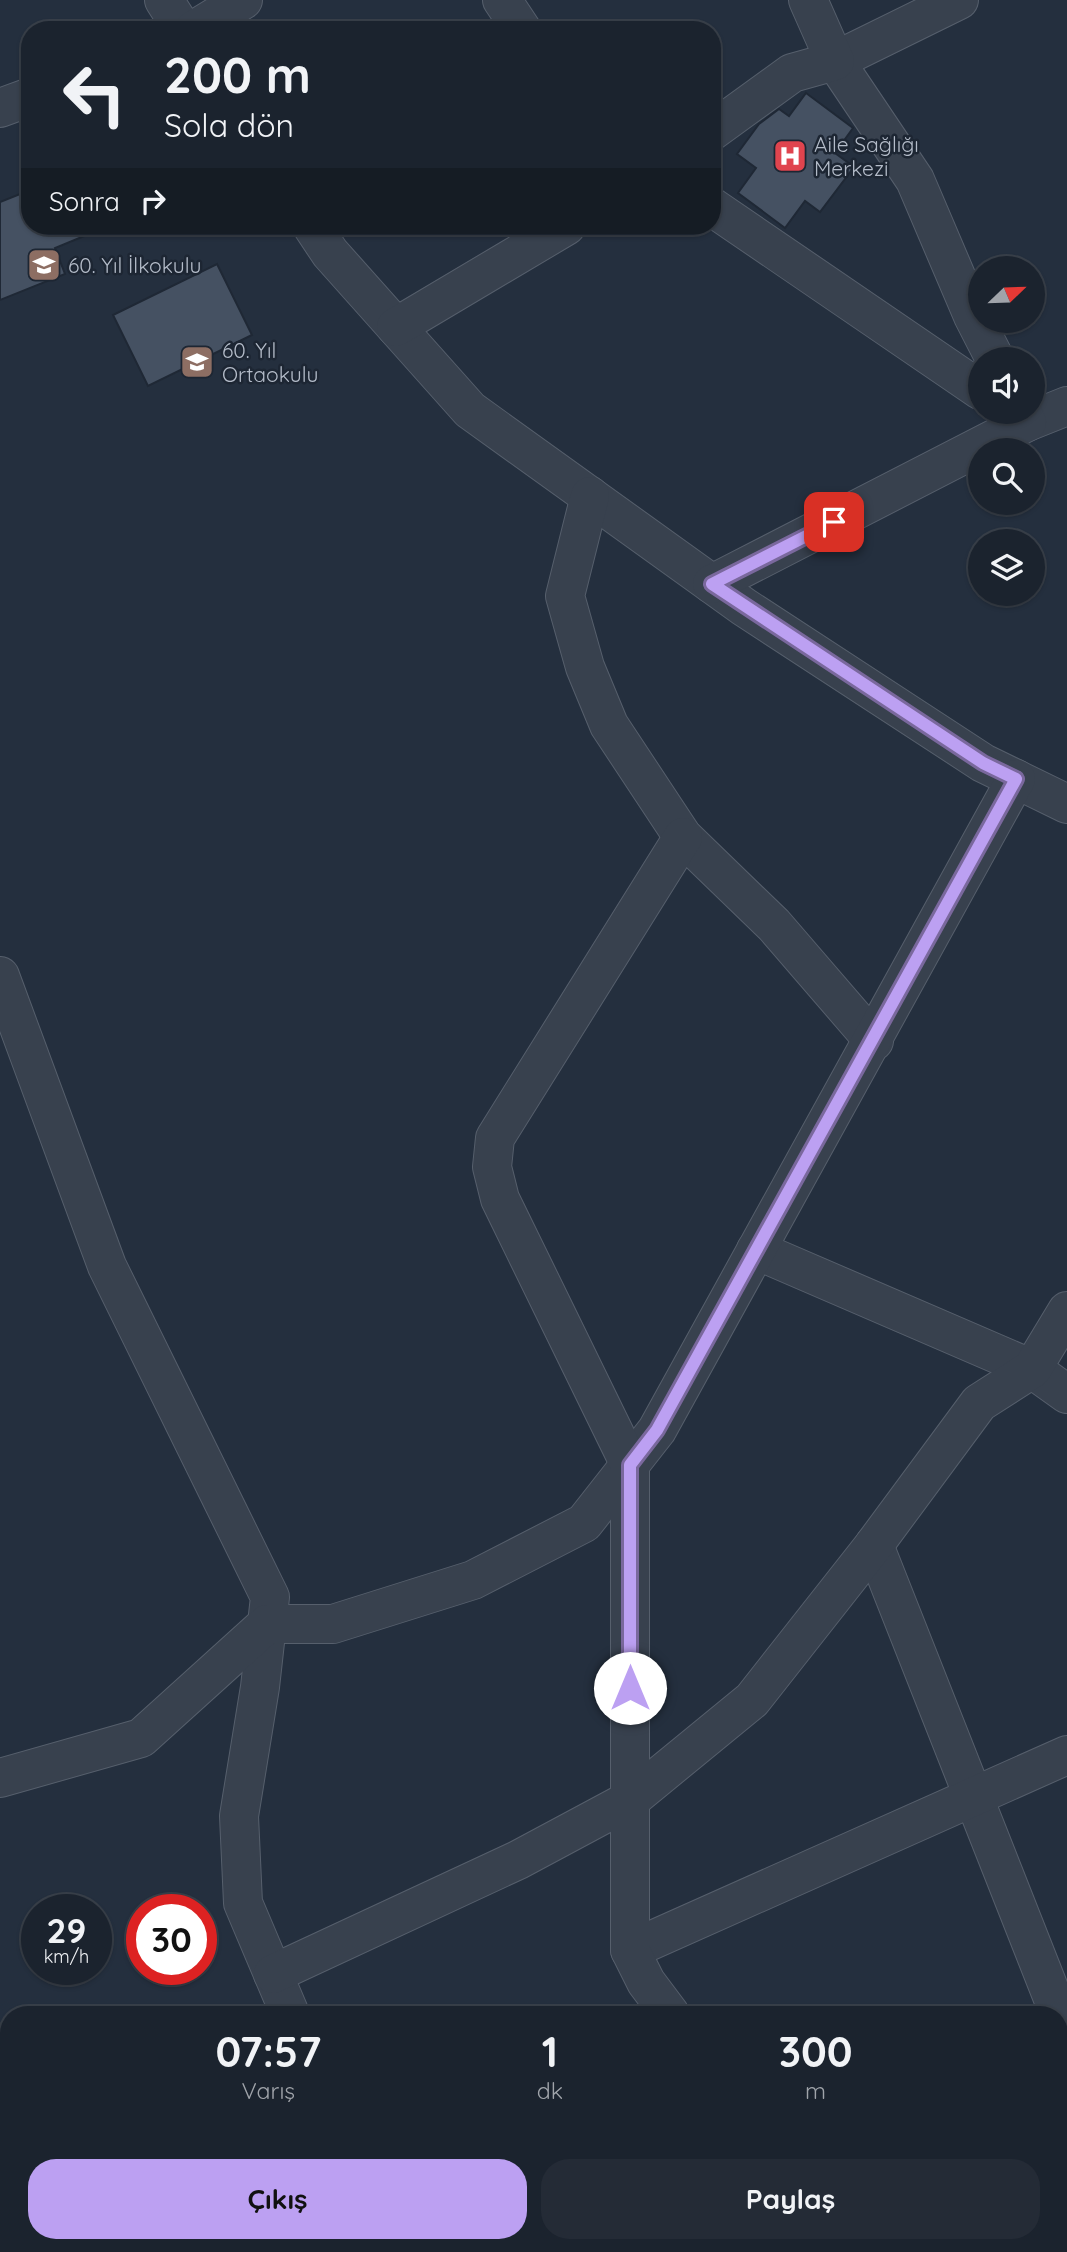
<!DOCTYPE html>
<html lang="tr">
<meta charset="utf-8">
<style>
body{margin:0;font-family:Quicksand,sans-serif;background:#242b36;color:#f1f3f6;height:100vh;display:flex;flex-direction:column;font-size:26px;white-space:nowrap}
*{box-sizing:border-box;margin:0}
p{font-size:23px;color:#a0a4aa}
.icon{flex:none;width:38px;height:38px;fill:none;stroke:currentColor;stroke-width:2;stroke-linecap:round;stroke-linejoin:round}
.map{position:relative;flex:1;overflow:hidden}
.drawer{position:absolute;left:0px;top:2006px;width:1068px;height:247px;display:flex;flex-direction:column;background:#1b232e;border-radius:28px 28px 0 0;box-shadow:0 2px 5px #0004,0 0 0 2px #39404a}
.drawer>*{flex:none}
.hud{position:absolute;left:21px;top:21px;width:700px;height:214px;border-radius:28px;box-shadow:0 2px 5px #0004,0 0 0 2px #39404a;background:#1b232e;color:#f1f3f6;overflow:hidden}
.needle{width:46px;rotate:67deg}
.controls{position:absolute;left:968px;top:256px;display:grid;gap:14px}
.controls a{display:grid;place-items:center;width:77px;height:77px;border-radius:50%;background:#1b232e;box-shadow:0 2px 5px #0004,0 0 0 2px #39404a;font-size:35px}
.speed{position:absolute;left:21px;top:1894px;display:flex;gap:14px;font-size:35px;font-weight:700;text-align:center}
.speed>*{display:grid;place-content:center;width:91px;height:91px;border-radius:50%;background:#1b232e;box-shadow:0 2px 5px #0004,0 0 0 2px #39404a;line-height:1}
.speed small{font-size:18px;font-weight:400}
.speed .limit{border:10px solid #d22;background:#fff;color:#111}
.pin{position:absolute;display:grid;place-items:center;width:60px;height:60px;color:#fff;margin:-30px;border-radius:14px;box-shadow:0 4px 10px #0006}
.me{position:absolute;width:77px;margin:-38px;rotate:0deg;stroke-linejoin:round;filter:drop-shadow(0 0 5px #0008)}
.turn{display:flex;align-items:center;gap:24px;height:147px;padding:0 28px;font-size:32px}
.turn .icon{width:91px;height:91px;stroke-width:2.5}
.turn b{display:block;font-size:49px;line-height:60px}
.then{display:flex;align-items:center;height:66px;padding:0 28px;background:#0003;gap:14px;font-size:26px}
.eta{display:flex;justify-content:space-evenly;align-items:center;height:119px;text-align:center}
.eta b{font-size:42px;font-weight:800;line-height:49px}
.primary-button{display:flex;gap:14px;margin-top:auto;padding:14px 28px}
.primary-button a{flex:1;height:80px;border-radius:28px;background:#bca0f2;color:#111;font-size:28px;font-weight:800;line-height:80px;text-align:center}
.primary-button a+a{background:#242b36;color:#f1f3f6}
.map>svg:first-child{display:block}
.building{fill:#455162;stroke:#1f2835;stroke-width:2}
.lines{fill:none;stroke-linecap:round;stroke-linejoin:round}
.minor-casing{stroke:#565f6c;stroke-width:40}
.minor{stroke:#38414e;stroke-width:38}
.route-casing{stroke:#7a689d;stroke-width:18}
.route{stroke:#bca0f2;stroke-width:12}
.labels{text-anchor:middle;dominant-baseline:central;stroke-width:5;stroke-linejoin:round;paint-order:stroke}
.poi-label{font-size:21px;fill:#b4bcc9;stroke:#1d2633;text-anchor:start}
</style>
<div class="map">
<svg width="1067" height="2252" viewBox="0 0 1067 2252">
<rect width="100%" height="100%" fill="#242f3e"/>
<!-- building -->
<g class="building">
<polygon points="806,93 853,128 835,153 854,167 820,212 805,201 785,228 738,193 756,168 737,154 759,124 779,109 789,116"/>
<polygon points="30,190 30,226 106,227 55,248 65,274 0,300 0,202"/>
<polygon points="217,264 252,335 148,386 113,315"/>
</g>
<g class="lines">
<defs>
<g id="minor">
<polyline points="164,0 183,30"/>
<polyline points="502,0 522,30"/>
<polyline points="959,0 835,61 915,180 973,316 995,359"/>
<polyline points="194,30 243,0"/>
<polyline points="0,108 30,97"/>
<polyline points="712,131 792,73 835,61 808,0"/>
<polyline points="712,207 980,390"/>
<polyline points="312,226 330,253 470,410 744,607 983,763 1067,804"/>
<polyline points="396,327 566,226"/>
<polyline points="1011,411 1027,422 1067,406"/>
<polyline points="590,496 565,596 585,667 609,725 683,837 774,925 874,1041"/>
<polyline points="712,584 1027,422 1022,411"/>
<polyline points="0,976 107,1266 270,1597 260,1687 239,1816 243,1903 290,2014"/>
<polyline points="756,1250 1032,1369 1067,1394"/>
<polyline points="874,1545 1067,2034"/>
<polyline points="0,1778 141,1738 267,1624 333,1624 473,1580 584,1523 657,1430 1016,779"/>
<polyline points="630,1950 1067,1755"/>
<polyline points="273,1974 518,1860 630,1800 752,1700 874,1545 979,1403 1032,1369 1067,1311"/>
<polyline points="670,2014 646,1982 630,1950 630,1465 500,1199 492,1167 495,1138 683,837"/>
<polyline points="1059,2147 1067,2141"/>
<polyline points="403,2244 408,2252"/>
<polyline points="882,2244 892,2252"/>
<polyline points="63,2252 93,2244"/>
<polyline points="946,2252 953,2244"/>
</g>
</defs>
<!-- minor casing -->
<use href="#minor" class="minor-casing"/>
<!-- minor -->
<use href="#minor" class="minor"/>
</g>
<g class="lines">
<defs>
<polyline id="route" points="630,1688 630,1465 657,1430 1016,779 983,763 712,584 834,522"/>
</defs>
<!-- route casing -->
<use href="#route" class="route-casing"/>
<!-- route -->
<use href="#route" class="route"/>
</g>
<!-- icons -->
<defs>
<symbol id="hospital-square" viewBox="-11 -11 22 22"><rect x="-9" y="-9" width="18" height="18" rx="4" fill="#e0444e" stroke="#1d2633"/><path d="M-5-5h3v3.5h4V-5h3V5h-3V1.5h-4V5h-3Z" fill="#fff"/></symbol>
<symbol id="school-square" viewBox="-11 -11 22 22"><rect x="-9" y="-9" width="18" height="18" rx="4" fill="#8d6e63" stroke="#1d2633"/><path d="M0-5L7-2L0 1L-7-2ZM-4 1L0 2.5L4 1V4Q0 6-4 4Z" fill="#fff"/></symbol>
</defs>
<g fill-rule="evenodd">
<use href="#hospital-square" x="771" y="137" width="38" height="38"/>
<use href="#school-square" x="25" y="246" width="38" height="38"/>
<use href="#school-square" x="178" y="343" width="38" height="38"/>
</g>
<g class="labels">
<!-- poi labels -->
<g class="poi-label">
<text x="814" y="144">Aile Sağlığı<tspan x="814" dy="24">Merkezi</tspan></text>
<text x="68" y="265">60. Yıl İlkokulu</text>
<text x="222" y="350">60. Yıl<tspan x="222" dy="24">Ortaokulu</tspan></text>
</g>
</g>
</svg>
<div class="controls">
<a><svg class="needle" viewBox="-14 -14 28 28"><path d="M0-13l5 13h-10z" fill="#e53935"/><path d="M0 13l5-13h-10z" fill="#a0a4aa"/></svg></a>
<a><svg class="icon" aria-label="sound" viewBox="0 0 24 24"><path d="M4 9h4l5-4v14l-5-4H4zM17 9q2 3 0 6"/></svg></a>
<a><svg class="icon" aria-label="search" viewBox="0 0 24 24"><circle cx="10" cy="10" r="6"/><path d="M15 15l6 6"/></svg></a>
<a><svg class="icon" aria-label="layers" viewBox="0 0 24 24"><path d="M12 4l9 5-9 5-9-5zM3 14l9 5 9-5"/></svg></a>
</div>
<div class="speed"><div>29<small>km/h</small></div><div class="limit">30</div></div>
<div class="pin" style="left:834px;top:522px;background:#d93025"><svg class="icon" aria-label="arrive" viewBox="0 0 24 24"><path d="M6 21V4h12l-3 4 3 4H6"/></svg></div>
<svg class="me" style="left:630px;top:1688px" viewBox="-20 -20 40 40"><circle r="19" fill="#fff"/><path d="M0-13L10 11 0 6-10 11z" fill="#bca0f2"/></svg>
<div class="hud">
<div class="turn"><svg class="icon" aria-label="left" viewBox="0 0 24 24"><path d="M17 20v-9H6M10 6l-5 5 5 5"/></svg><div><b>200 m</b>Sola dön</div></div>
<div class="then">Sonra<svg class="icon" aria-label="right" viewBox="0 0 24 24"><path d="M7 20v-9h11M14 6l5 5-5 5"/></svg></div>
</div>
<section class="drawer">
<div class="eta">
<div><b>07:57</b><p>Varış</p></div>
<div><b>1</b><p>dk</p></div>
<div><b>300</b><p>m</p></div>
</div>
<div class="primary-button"><a>Çıkış</a><a>Paylaş</a></div>
</section>
</div>
